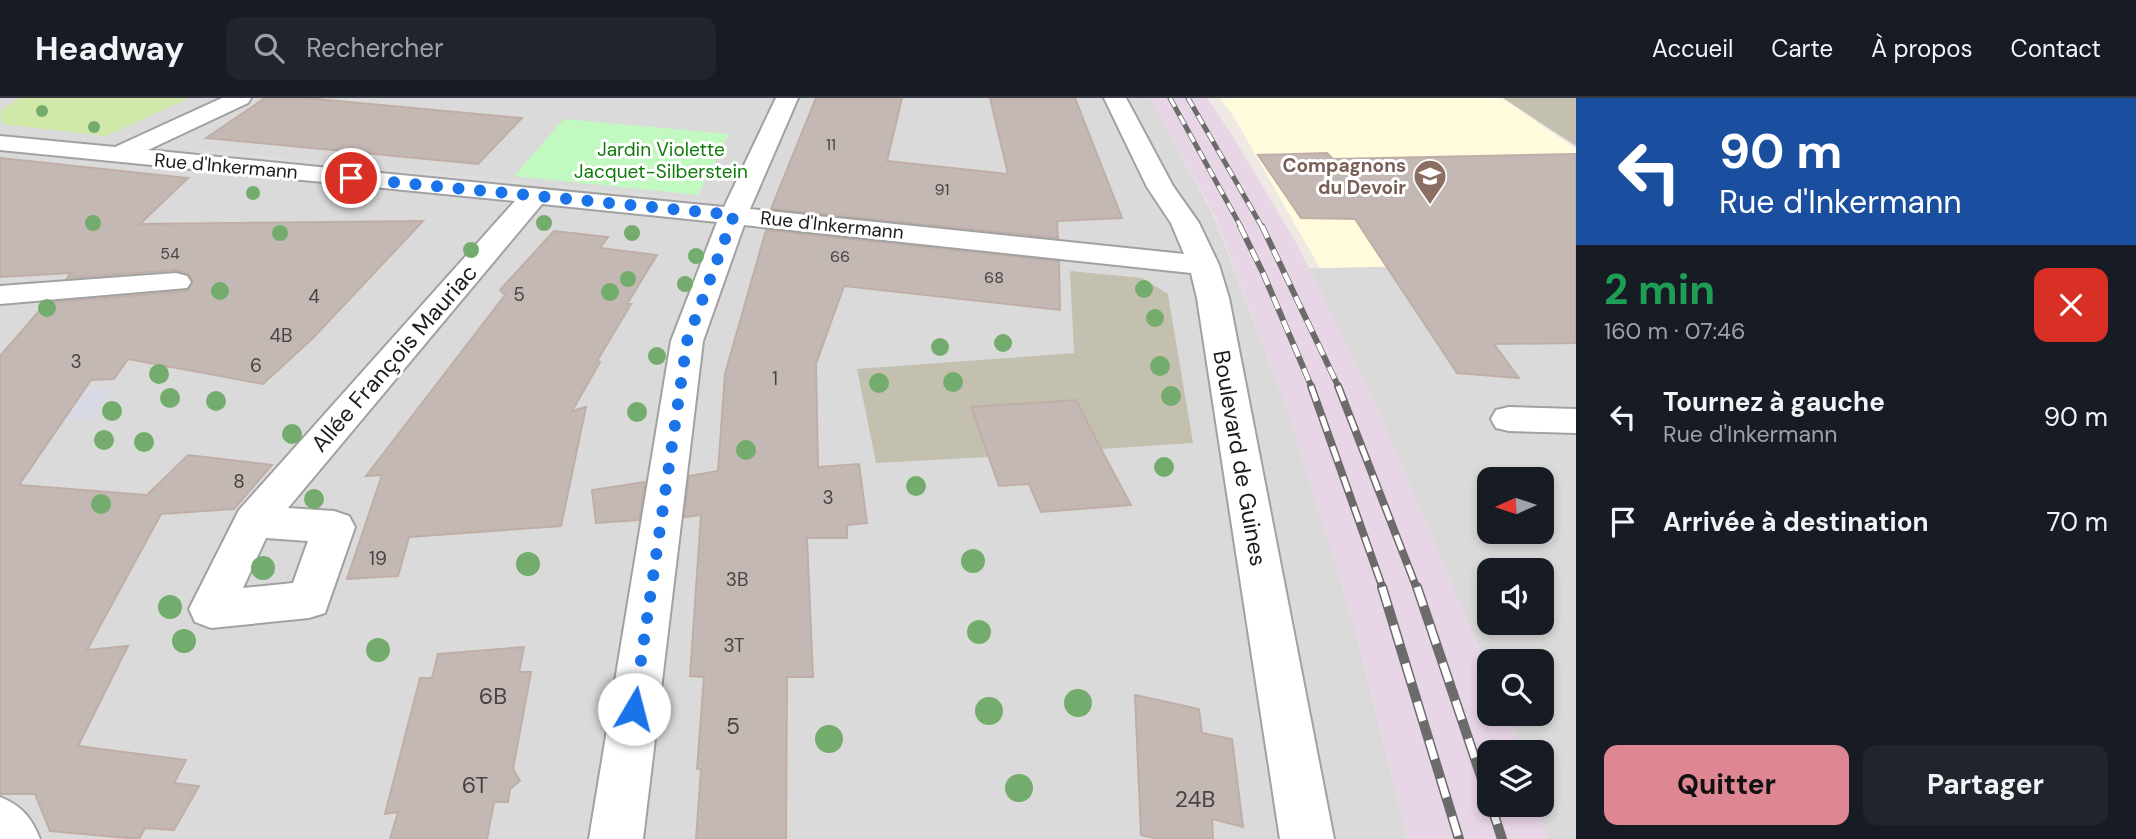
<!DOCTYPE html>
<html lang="fr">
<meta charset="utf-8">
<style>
body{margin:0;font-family:"DM Sans",sans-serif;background:#20242c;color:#f1f3f6;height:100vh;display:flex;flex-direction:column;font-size:26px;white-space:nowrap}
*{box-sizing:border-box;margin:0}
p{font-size:23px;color:#9ea1a6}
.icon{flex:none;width:38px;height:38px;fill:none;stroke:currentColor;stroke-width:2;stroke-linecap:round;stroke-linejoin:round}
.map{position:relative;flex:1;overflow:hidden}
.side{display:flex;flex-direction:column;background:#171b24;width:560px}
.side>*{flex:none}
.guide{background:#1a4fa0;color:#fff;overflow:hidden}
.needle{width:46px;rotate:267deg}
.tools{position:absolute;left:1477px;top:369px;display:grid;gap:14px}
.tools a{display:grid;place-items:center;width:77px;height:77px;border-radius:14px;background:#171b24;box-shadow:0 4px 10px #0003;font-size:35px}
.pin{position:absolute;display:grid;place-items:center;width:60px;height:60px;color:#fff;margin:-30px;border:4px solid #fff;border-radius:50%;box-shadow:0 2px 7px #0007}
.me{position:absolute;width:77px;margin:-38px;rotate:8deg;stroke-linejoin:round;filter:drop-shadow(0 0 5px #0008)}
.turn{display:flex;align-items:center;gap:24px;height:147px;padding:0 28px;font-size:32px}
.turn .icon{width:91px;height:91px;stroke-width:2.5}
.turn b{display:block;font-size:49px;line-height:60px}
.round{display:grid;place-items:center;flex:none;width:74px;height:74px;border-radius:14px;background:#20242c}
.headline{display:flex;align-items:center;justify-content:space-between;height:119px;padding:0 28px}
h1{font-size:42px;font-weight:700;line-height:52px;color:#1e9e55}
.action{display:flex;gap:14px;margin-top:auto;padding:14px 28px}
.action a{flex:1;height:80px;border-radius:14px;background:#df8693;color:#111;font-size:28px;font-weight:700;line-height:80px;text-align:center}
.action a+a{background:#20242c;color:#f1f3f6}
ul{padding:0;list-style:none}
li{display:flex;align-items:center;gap:21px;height:105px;padding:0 28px}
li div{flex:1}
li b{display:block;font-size:26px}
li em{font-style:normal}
header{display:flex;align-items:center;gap:42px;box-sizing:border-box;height:98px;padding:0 35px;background:#171b24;border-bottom:2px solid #363941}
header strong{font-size:33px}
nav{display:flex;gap:38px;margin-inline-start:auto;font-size:24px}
.search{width:490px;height:63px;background:#20242c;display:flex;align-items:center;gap:18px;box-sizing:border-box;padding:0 24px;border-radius:14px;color:#9ea1a6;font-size:26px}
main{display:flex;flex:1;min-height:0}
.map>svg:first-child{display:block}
.residential{fill:#dbdada;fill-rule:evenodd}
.industrial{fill:#e8d5e6}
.education{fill:#fffbdc}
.construction{fill:#c3c0af}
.grass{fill:#d0e9a9}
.park{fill:#c2f9c0}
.parking{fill:#ddd}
.plaza{fill:#d7d9e4}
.building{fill:#c3b8b3;stroke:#c0aea6;stroke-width:2}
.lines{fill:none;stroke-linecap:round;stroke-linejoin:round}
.minor-casing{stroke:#a1a1a1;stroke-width:4}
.minor{fill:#fff;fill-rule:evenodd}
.rail-far3-casing{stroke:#6b6b6b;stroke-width:5}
.rail-far2-casing{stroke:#6b6b6b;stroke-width:6}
.rail-far1-casing{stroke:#6b6b6b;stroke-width:8}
.rail-casing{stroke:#6b6b6b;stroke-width:10}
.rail-far3{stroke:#fff;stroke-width:3.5;stroke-dasharray:10;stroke-linecap:butt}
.rail-far2{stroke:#fff;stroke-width:4.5;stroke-dasharray:13;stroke-linecap:butt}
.rail-far1{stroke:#fff;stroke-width:5;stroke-dasharray:16;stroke-linecap:butt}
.rail{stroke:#fff;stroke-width:7;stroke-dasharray:20;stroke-linecap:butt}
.tree{fill:#74ac6d}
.route{stroke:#1a73e8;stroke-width:12;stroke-dasharray:0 21.6}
.labels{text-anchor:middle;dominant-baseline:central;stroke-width:6;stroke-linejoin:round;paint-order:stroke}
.far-number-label{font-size:16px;fill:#464442}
.far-park-label{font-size:19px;fill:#107b0c;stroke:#fff}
.far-education-label{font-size:19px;font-weight:bold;fill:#785e54;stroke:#fff;text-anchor:end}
.far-street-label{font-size:19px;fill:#1d1d1d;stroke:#fff}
.number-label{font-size:19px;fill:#464442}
.street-label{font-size:23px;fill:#1d1d1d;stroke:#fff}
.near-number-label{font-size:23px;fill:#464442}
</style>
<header>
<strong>Headway</strong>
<div class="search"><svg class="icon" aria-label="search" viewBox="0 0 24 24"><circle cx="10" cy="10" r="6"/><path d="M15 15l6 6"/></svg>Rechercher</div>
<nav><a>Accueil</a><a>Carte</a><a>À propos</a><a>Contact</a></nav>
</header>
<main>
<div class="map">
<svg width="1576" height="741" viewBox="0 0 1576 741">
<rect width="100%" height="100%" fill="#eee9e3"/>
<!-- residential -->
<g class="residential">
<polygon points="0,0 1150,0 1214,118 1288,313 1352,520 1408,741 0,741"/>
<path d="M 1576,165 L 1576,741 L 1549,741 L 1538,707 L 1542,707 L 1542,654 L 1520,654 L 1507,616 L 1542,616 L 1542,564 L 1489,564 L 1489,574 L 1378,312 L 1309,170 ZM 1489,382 L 1542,382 L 1542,434 L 1489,434 ZM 1489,472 L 1542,472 L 1542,525 L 1489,525 Z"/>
</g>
<!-- industrial -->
<polygon class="industrial" points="1150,0 1207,0 1232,37 1298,148 1378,312 1489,574 1489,616 1508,618 1520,654 1489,654 1489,707 1538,707 1549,741 1408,741 1352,520 1288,313 1215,118"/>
<!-- education -->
<polygon class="education" points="1220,0 1502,0 1576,51 1576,165 1320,170 1234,19"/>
<!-- construction -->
<g class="construction">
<polygon points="1503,0 1576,0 1576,48 1542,26"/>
<polygon points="1070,173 1142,180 1168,196 1193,345 1101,351 1076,302 971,309 989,359 876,365 857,271 1074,255"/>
</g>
<!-- grass -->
<polygon class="grass" points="20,0 189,0 106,38 2,26 0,13"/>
<!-- park -->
<polygon class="park" points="564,21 729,36 698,97 514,78"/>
<!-- parking -->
<g class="parking">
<polygon points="199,51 348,66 343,71 193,55"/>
<polygon points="364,68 523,83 518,88 359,72"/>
<polygon points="559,87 703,102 701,107 555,92"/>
</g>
<!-- plaza -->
<polygon class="plaza" points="111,291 92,320 38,324 0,344 63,293"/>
<!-- building -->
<g class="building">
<polygon points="265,0 306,0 522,20 478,66 206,40"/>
<polygon points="816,0 902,0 887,63 1008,76 990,0 1075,0 1122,120 1057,123 1058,140 771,111"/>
<polygon points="1327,55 1333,61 1576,56 1576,245 1494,246 1519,280 1457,275 1355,121 1301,120 1258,57"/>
<polygon points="0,60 188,80 140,126 423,123 313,240 263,286 128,261 114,281 91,282 19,387 147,397 188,357 272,367 234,411 161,416 87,552 128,548 78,648 186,662 174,685 199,688 174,732 145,730 139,741 50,733 35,696 0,696 0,258 46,205 187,193 193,183 188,175 176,172 67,180 71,175 0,179"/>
<polygon points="766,132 1059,163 1060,212 844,188 816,266 818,369 859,366 867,425 847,427 847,440 807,440 813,579 787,579 786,741 696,741 701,671 697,671 704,579 690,578 701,417 684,419 689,378 718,373 725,276"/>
<polygon points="554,133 608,139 600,150 657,157 627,206 631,206 597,263 600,264 572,313 586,309 561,428 409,439 398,478 347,481 382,377 366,378 505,197 500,192"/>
<polygon points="1076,302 1101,351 1131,407 1041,414 1029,386 999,388 971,309"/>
<polygon points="645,384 639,422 596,425 592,392"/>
<polygon points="524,549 519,574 531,574 513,671 520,683 510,691 508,704 494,704 487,741 390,741 398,714 385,716 420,580 432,580 438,556"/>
<polygon points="1135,597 1199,611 1202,635 1232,641 1243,729 1212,721 1213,741 1158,741 1141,737"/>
</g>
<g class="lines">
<defs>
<g id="minor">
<path d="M 222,0 L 251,0 L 248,5 L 148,52 L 724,109 L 776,0 L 798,0 L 750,111 L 1184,156 L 1171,125 L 1147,89 L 1104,0 L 1126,0 L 1173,88 L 1199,125 L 1219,167 L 1229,200 L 1334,741 L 1280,741 L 1197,200 L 1191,175 L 744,127 L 703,243 L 643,741 L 589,741 L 671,243 L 717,124 L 542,106 L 288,410 L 334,413 L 349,418 L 355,429 L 325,515 L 309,520 L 211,530 L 195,524 L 189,511 L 239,412 L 515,103 L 0,52 L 0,38 L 115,49 ZM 266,440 L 308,443 L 293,485 L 243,490 Z"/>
<polygon points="176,175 187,178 191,184 187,190 0,206 0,188"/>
<polygon points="1509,309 1576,311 1576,335 1509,333 1496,330 1491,321 1496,312"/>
<path d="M 0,699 C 22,708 31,719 40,741 L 0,741 Z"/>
</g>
</defs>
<!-- minor casing -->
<use href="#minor" class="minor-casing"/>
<!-- minor -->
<use href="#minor" class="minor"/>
<defs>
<g id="rail-far3">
<polyline points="1170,0 1241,129"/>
<polyline points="1188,0 1262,129"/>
</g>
<g id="rail-far2">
<polyline points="1240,128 1263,175 1312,290"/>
<polyline points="1262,128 1339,290"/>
</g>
<g id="rail-far1">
<polyline points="1311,288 1383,491"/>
<polyline points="1338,288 1417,491"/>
</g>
<g id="rail">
<polyline points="1382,489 1459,741"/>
<polyline points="1417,489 1489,702"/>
<polyline points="1491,707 1502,741"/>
</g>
</defs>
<!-- rail-far3 casing -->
<use href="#rail-far3" class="rail-far3-casing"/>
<!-- rail-far2 casing -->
<use href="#rail-far2" class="rail-far2-casing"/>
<!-- rail-far1 casing -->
<use href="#rail-far1" class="rail-far1-casing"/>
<!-- rail casing -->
<use href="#rail" class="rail-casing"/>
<!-- rail-far3 -->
<use href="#rail-far3" class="rail-far3"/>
<!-- rail-far2 -->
<use href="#rail-far2" class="rail-far2"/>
<!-- rail-far1 -->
<use href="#rail-far1" class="rail-far1"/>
<!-- rail -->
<use href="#rail" class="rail"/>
</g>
<!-- trees -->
<g class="tree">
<circle cx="42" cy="13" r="6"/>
<circle cx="94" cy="29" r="6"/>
<circle cx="253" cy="95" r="7"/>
<circle cx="93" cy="125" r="8"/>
<circle cx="544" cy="125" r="8"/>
<circle cx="280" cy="135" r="8"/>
<circle cx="632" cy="135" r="8"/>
<circle cx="471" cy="152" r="8"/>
<circle cx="696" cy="158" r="8"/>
<circle cx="628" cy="181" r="8"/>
<circle cx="685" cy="186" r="8"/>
<circle cx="1144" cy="191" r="9"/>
<circle cx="220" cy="193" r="9"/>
<circle cx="610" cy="194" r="9"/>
<circle cx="47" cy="210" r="9"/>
<circle cx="1155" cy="220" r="9"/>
<circle cx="1003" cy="245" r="9"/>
<circle cx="940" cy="249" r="9"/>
<circle cx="657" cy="258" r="9"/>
<circle cx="1160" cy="268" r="10"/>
<circle cx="159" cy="276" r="10"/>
<circle cx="953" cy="284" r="10"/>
<circle cx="879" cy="285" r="10"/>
<circle cx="1171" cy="298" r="10"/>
<circle cx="170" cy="300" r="10"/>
<circle cx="216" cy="303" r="10"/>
<circle cx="112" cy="313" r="10"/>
<circle cx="637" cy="314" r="10"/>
<circle cx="292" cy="336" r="10"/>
<circle cx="104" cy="342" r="10"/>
<circle cx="144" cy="344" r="10"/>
<circle cx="746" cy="352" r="10"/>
<circle cx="1164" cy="369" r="10"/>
<circle cx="916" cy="388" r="10"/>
<circle cx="314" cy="401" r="10"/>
<circle cx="101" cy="406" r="10"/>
<circle cx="973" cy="463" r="12"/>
<circle cx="528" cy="466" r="12"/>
<circle cx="263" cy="470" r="12"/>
<circle cx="170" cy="509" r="12"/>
<circle cx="979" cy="534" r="12"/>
<circle cx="184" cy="543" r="12"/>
<circle cx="378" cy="552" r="12"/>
<circle cx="1078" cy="605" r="14"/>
<circle cx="989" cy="613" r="14"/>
<circle cx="829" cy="641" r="14"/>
<circle cx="1019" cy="690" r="14"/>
</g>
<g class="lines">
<!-- route -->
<polyline class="route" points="351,80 734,117 687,243 634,611"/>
</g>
<!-- icons -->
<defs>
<symbol id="school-pin" viewBox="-11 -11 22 30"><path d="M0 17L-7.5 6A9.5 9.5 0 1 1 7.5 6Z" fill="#8d6e63" stroke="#fff"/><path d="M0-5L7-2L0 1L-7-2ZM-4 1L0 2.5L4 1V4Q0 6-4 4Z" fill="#fff"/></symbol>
</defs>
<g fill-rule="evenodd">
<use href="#school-pin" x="1411" y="59" width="38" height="52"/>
</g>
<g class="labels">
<!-- far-number labels -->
<g class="far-number-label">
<text x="831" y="46">11</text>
<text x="942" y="91">91</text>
<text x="170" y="155">54</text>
<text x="840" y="158">66</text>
<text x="994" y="179">68</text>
</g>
<!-- far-park labels -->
<g class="far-park-label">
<text x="661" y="51">Jardin Violette<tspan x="661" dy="22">Jacquet-Silberstein</tspan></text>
</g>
<!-- far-education labels -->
<g class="far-education-label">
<text x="1406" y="67">Compagnons<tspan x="1406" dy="22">du Devoir</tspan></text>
</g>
<!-- far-street labels -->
<g class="far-street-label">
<text transform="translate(226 68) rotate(5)">Rue d'Inkermann</text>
<text transform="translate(832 127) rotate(6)">Rue d'Inkermann</text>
</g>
<!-- number labels -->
<g class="number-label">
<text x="519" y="196">5</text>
<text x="314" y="198">4</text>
<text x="281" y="237">4B</text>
<text x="76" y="263">3</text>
<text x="256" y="267">6</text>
<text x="775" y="280">1</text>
<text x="239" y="383">8</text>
<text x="828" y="399">3</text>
<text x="378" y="460">19</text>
<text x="737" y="481">3B</text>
<text x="734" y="547">3T</text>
</g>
<!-- street labels -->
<g class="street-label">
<text transform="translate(394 260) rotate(-49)">Allée François Mauriac</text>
<text transform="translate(1240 360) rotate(80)">Boulevard de Guines</text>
</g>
<!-- near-number labels -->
<g class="near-number-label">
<text x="493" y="598">6B</text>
<text x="733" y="628">5</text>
<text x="475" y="687">6T</text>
<text x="1195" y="701">24B</text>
</g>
</g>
</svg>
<div class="tools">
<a><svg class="needle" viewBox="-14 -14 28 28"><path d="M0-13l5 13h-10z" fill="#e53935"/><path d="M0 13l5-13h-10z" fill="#9ea1a6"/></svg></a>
<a><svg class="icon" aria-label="sound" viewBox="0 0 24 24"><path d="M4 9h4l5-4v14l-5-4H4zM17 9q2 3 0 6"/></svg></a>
<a><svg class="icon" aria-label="search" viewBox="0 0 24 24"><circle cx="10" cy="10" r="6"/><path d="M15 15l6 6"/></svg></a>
<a><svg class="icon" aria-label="layers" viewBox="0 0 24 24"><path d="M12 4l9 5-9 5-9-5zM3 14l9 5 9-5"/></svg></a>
</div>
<div class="pin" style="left:351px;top:80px;background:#d93025"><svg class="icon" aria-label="arrive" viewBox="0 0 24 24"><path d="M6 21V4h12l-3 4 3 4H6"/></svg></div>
<svg class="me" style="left:634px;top:611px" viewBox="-20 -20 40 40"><circle r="19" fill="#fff"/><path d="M0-13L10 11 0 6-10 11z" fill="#1a73e8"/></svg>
</div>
<section class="side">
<div class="guide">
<div class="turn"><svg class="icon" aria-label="left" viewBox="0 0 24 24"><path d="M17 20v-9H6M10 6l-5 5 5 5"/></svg><div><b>90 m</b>Rue d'Inkermann</div></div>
</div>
<div class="headline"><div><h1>2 min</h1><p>160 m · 07:46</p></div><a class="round" style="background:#d93025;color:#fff"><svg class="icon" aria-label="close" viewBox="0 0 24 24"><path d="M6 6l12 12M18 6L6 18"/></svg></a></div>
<ul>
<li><svg class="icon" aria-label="left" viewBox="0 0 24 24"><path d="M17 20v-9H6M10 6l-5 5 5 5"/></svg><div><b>Tournez à gauche</b><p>Rue d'Inkermann</p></div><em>90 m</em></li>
<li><svg class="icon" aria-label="arrive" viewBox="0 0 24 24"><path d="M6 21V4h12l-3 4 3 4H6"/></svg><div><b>Arrivée à destination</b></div><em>70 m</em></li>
</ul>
<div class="action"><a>Quitter</a><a>Partager</a></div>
</section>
</main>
